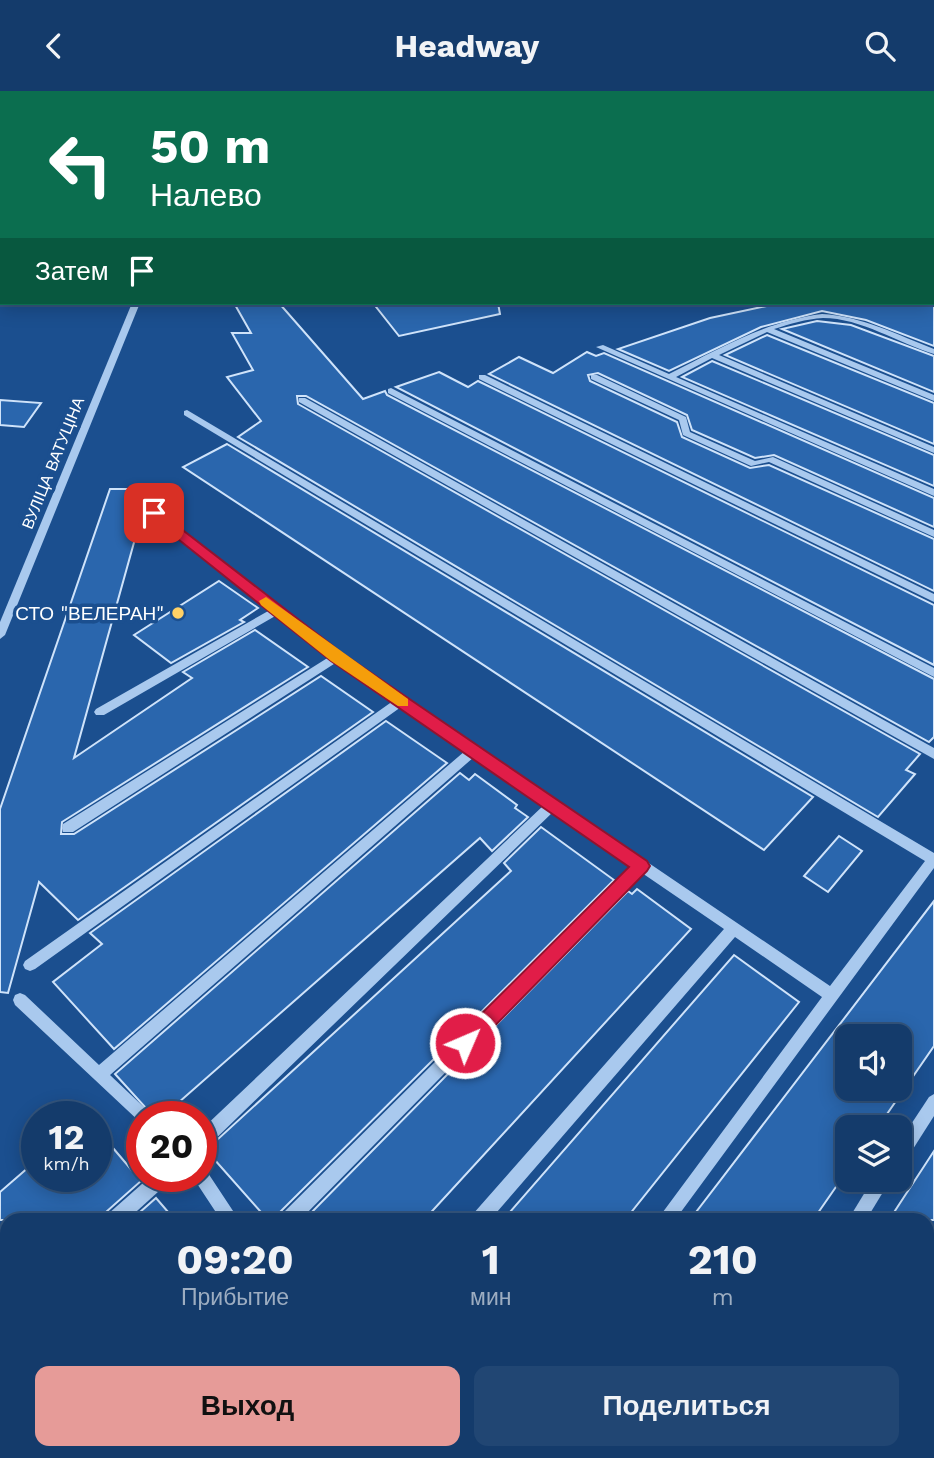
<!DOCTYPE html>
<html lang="ru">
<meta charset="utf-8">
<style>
body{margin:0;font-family:"Work Sans",sans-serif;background:#214673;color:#f1f3f6;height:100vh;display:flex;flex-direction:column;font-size:26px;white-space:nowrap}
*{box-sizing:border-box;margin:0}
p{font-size:23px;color:#9dadc1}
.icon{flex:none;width:38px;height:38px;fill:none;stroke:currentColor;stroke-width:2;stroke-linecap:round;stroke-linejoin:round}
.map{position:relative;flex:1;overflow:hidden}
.sheet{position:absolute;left:0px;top:1122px;width:934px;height:247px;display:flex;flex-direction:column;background:#143b6b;border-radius:21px 21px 0 0;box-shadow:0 4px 18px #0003,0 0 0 2px #33557e}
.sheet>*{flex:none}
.hud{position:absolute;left:0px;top:0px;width:934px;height:214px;box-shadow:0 4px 18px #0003,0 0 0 2px #33557e;background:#0b6e4f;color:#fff;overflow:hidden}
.tools{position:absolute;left:835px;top:933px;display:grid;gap:14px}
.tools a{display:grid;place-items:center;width:77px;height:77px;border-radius:14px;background:#143b6b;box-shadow:0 4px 18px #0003,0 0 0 2px #33557e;font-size:35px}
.speed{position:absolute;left:21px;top:1010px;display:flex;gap:14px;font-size:35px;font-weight:700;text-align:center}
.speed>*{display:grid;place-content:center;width:91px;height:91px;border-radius:50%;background:#143b6b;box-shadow:0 4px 18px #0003,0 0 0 2px #33557e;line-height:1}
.speed small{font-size:18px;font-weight:400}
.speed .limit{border:10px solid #d22;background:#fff;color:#111}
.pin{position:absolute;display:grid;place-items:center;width:60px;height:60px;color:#fff;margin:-30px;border-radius:14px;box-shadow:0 4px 10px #0006}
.me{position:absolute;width:77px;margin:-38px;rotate:45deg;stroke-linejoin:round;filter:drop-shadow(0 0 5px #0008)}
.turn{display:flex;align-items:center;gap:24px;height:147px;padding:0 35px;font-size:32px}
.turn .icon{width:91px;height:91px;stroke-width:2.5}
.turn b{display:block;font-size:49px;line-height:60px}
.then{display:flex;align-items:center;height:66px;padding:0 35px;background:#0003;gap:14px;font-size:26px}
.eta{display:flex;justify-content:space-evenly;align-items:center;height:119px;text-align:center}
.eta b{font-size:42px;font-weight:700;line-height:49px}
.cta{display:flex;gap:14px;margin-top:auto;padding:14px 35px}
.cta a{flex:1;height:80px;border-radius:14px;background:#e69b98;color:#111;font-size:28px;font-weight:700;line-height:80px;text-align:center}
.cta a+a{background:#214673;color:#f1f3f6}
header{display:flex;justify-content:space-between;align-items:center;height:91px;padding:0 35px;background:#143b6b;font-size:32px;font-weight:700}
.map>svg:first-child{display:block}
.building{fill:#2a66ad;stroke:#cfe3fa;stroke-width:2;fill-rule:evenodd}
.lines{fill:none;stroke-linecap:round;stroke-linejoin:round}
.minor{fill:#a9c9ee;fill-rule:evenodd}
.route{fill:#e11d48;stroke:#92132f;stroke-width:2}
.slow{fill:#f59e0b}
.poi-dot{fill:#ffd166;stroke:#1b4f8f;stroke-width:2.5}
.labels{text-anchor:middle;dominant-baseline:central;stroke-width:7;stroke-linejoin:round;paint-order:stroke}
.far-street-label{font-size:16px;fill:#fff;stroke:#1b4f8f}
.poi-label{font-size:19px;fill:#fff;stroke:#1b4f8f;text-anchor:end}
</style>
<header><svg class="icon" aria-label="back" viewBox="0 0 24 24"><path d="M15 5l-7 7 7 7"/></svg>Headway<svg class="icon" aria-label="search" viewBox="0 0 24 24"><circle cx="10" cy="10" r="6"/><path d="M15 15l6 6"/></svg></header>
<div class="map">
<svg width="934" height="1367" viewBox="0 0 934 1367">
<rect width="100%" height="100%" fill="#1b4f8f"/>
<!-- building -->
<g class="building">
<polygon points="234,212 279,212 363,308 385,300 387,304 934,588 934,646 929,651 306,305 297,305 298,313 920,663 906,679 915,683 878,726 238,346 261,330 227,286 253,279 232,242 251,242"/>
<polygon points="373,212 498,212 500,223 399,245"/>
<polygon points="781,212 929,212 934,215 934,255 866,229 822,220 761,236 669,280 618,258 710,227"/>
<polygon points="817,230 851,234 934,265 934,301 782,238"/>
<polygon points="767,244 934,312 934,353 725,264"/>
<polygon points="587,261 596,265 604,262 934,407 934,436 774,364 755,367 692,339 687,324 598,282 588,284 590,290 677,331 682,346 750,377 769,374 934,448 934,500 489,283 519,266 553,282"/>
<polygon points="712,270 934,364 934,395 682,286"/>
<polygon points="439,281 468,296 478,290 934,514 934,574 396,296"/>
<polygon points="0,309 41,312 24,336 0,334"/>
<polygon points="227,353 813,706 764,759 183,376"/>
<polygon points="150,394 74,667 192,587 183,581 255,539 308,576 62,731 61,743 74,743 321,585 373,621 78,829 39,791 8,902 0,901 0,718 110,398 142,398"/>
<polygon points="219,490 258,517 240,529 244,531 171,572 134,544"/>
<polygon points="386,630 447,672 114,958 53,891 102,853 90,842"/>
<polygon points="460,682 469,689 475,683 517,714 515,717 528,726 492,760 480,747 162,1026 154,1026 115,983"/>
<polygon points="541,736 614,789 280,1121 278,1129 268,1129 206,1059 511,780 504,772"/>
<polygon points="839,745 862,760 828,801 804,785"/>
<polygon points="637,798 691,838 424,1129 304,1129 628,800 632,803"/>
<path d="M 934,810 L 934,955 L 878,1036 L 847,1036 L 847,1080 L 813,1129 L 690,1129 ZM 847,945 L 900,945 L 900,998 L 847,998 Z"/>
<polygon points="734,864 799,911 625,1129 503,1129"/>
<polygon points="96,1037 141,1090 106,1121 104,1129 0,1129 0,1101 37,1069 37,1085 96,1085"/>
<polygon points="934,1060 934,1129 889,1129"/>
<polygon points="156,1107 175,1129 131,1129"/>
</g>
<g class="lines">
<!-- minor -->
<g class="minor">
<polygon points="210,0 216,0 209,2"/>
<rect x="303" y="0" width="6" height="2"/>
<polygon points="593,0 600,0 602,2 595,2"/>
<polygon points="679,0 685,0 687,2 681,2"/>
<rect x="933" y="113" width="1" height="4"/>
<rect x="0" y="193" width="2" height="4"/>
<polygon points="933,207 934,207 934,212 932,212"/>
<polygon points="132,212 140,212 5,544 0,548 0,531"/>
<path d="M 822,223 C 861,225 898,244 934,258 L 934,263 C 898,252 861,227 823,227 C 806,228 790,233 774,238 L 934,304 L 934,310 L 767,241 L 719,264 L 934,356 L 934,362 L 712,267 L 676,286 L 934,398 L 934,405 L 596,256 L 603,254 L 669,283 C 719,258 766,230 822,223 Z"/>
<polygon points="479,284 485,284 934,503 934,511 479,288"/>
<polygon points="591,284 597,284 686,326 690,341 755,370 773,366 934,439 934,446 769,371 751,375 683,344 679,329 591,288"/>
<polygon points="391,297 934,577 934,586 388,302 388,298"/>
<polygon points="299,307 305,307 934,657 934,668 299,311"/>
<polygon points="187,319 934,762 934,777 675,1129 657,1129 822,906 735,846 490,1129 471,1129 473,1123 724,838 642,782 300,1129 280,1129 282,1123 632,775 553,721 207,1056 201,1058 201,1039 544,714 474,666 110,984 149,1021 152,1026 142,1026 142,1033 15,914 13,909 15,904 20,902 25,904 99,974 465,660 401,616 35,878 30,880 25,878 23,874 25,870 393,610 337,571 73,741 63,741 62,737 63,733 329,566 277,524 104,624 96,624 94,621 96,618 270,519 151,424 151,420 154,419 341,563 830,895 925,770 184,324 184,320"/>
<polygon points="934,1003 934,1025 906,1069 900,1071 900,1050 929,1006"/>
<polygon points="201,1077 206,1079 239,1129 221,1129 192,1085 201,1085"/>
<polygon points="151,1085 171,1085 169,1091 127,1129 106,1129 108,1123"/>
<polygon points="873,1088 891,1088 866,1129 848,1129"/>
<polygon points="7,1214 7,1232 0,1235 0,1217"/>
<polygon points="934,1325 934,1353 928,1355 928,1327"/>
<polygon points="928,1360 928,1362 926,1367 907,1367 909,1362 928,1362"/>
<polygon points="48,1362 70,1362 68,1367 46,1367"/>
<polygon points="262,1362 283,1362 281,1367 260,1367"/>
<polygon points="418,1362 439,1362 441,1367 420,1367"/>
<polygon points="481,1362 501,1362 499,1367 479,1367"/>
<polygon points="691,1362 711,1362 709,1367 689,1367"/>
</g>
</g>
<!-- route -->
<polygon class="route" points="149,420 158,420 342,562 647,770 650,775 647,780 472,958 465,961 458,958 455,952 458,946 629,776 331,570 149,425"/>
<!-- slow -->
<polygon class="slow" points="266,506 408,608 408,615 398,615 331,570 261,514 259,510"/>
<!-- markers -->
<circle class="poi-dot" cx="178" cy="522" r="7"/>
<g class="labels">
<!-- far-street labels -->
<g class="far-street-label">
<text transform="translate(53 372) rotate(-68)">ВУЛІЦА ВАТУЦІНА</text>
</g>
<!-- poi labels -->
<g class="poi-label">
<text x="164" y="522">СТО "ВЕЛЕРАН"</text>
</g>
</g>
</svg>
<div class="tools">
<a><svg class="icon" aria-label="sound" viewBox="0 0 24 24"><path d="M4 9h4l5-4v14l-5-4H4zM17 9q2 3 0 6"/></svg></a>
<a><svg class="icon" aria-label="layers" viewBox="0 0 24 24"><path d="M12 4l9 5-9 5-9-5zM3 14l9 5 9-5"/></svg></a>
</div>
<div class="speed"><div>12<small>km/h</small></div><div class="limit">20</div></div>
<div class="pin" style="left:154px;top:422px;background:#d93025"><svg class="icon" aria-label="arrive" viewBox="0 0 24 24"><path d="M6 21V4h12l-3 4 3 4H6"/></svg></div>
<svg class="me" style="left:465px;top:952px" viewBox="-20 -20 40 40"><circle r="17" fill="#e11d48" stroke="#fff" stroke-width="3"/><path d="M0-11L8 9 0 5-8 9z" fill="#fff"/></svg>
<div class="hud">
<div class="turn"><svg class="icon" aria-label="left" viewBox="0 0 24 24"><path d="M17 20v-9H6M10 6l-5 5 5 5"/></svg><div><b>50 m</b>Налево</div></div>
<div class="then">Затем<svg class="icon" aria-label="arrive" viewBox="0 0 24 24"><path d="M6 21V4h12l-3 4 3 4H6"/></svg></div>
</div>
<section class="sheet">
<div class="eta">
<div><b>09:20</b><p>Прибытие</p></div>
<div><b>1</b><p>мин</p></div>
<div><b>210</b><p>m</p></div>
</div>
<div class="cta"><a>Выход</a><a>Поделиться</a></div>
</section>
</div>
